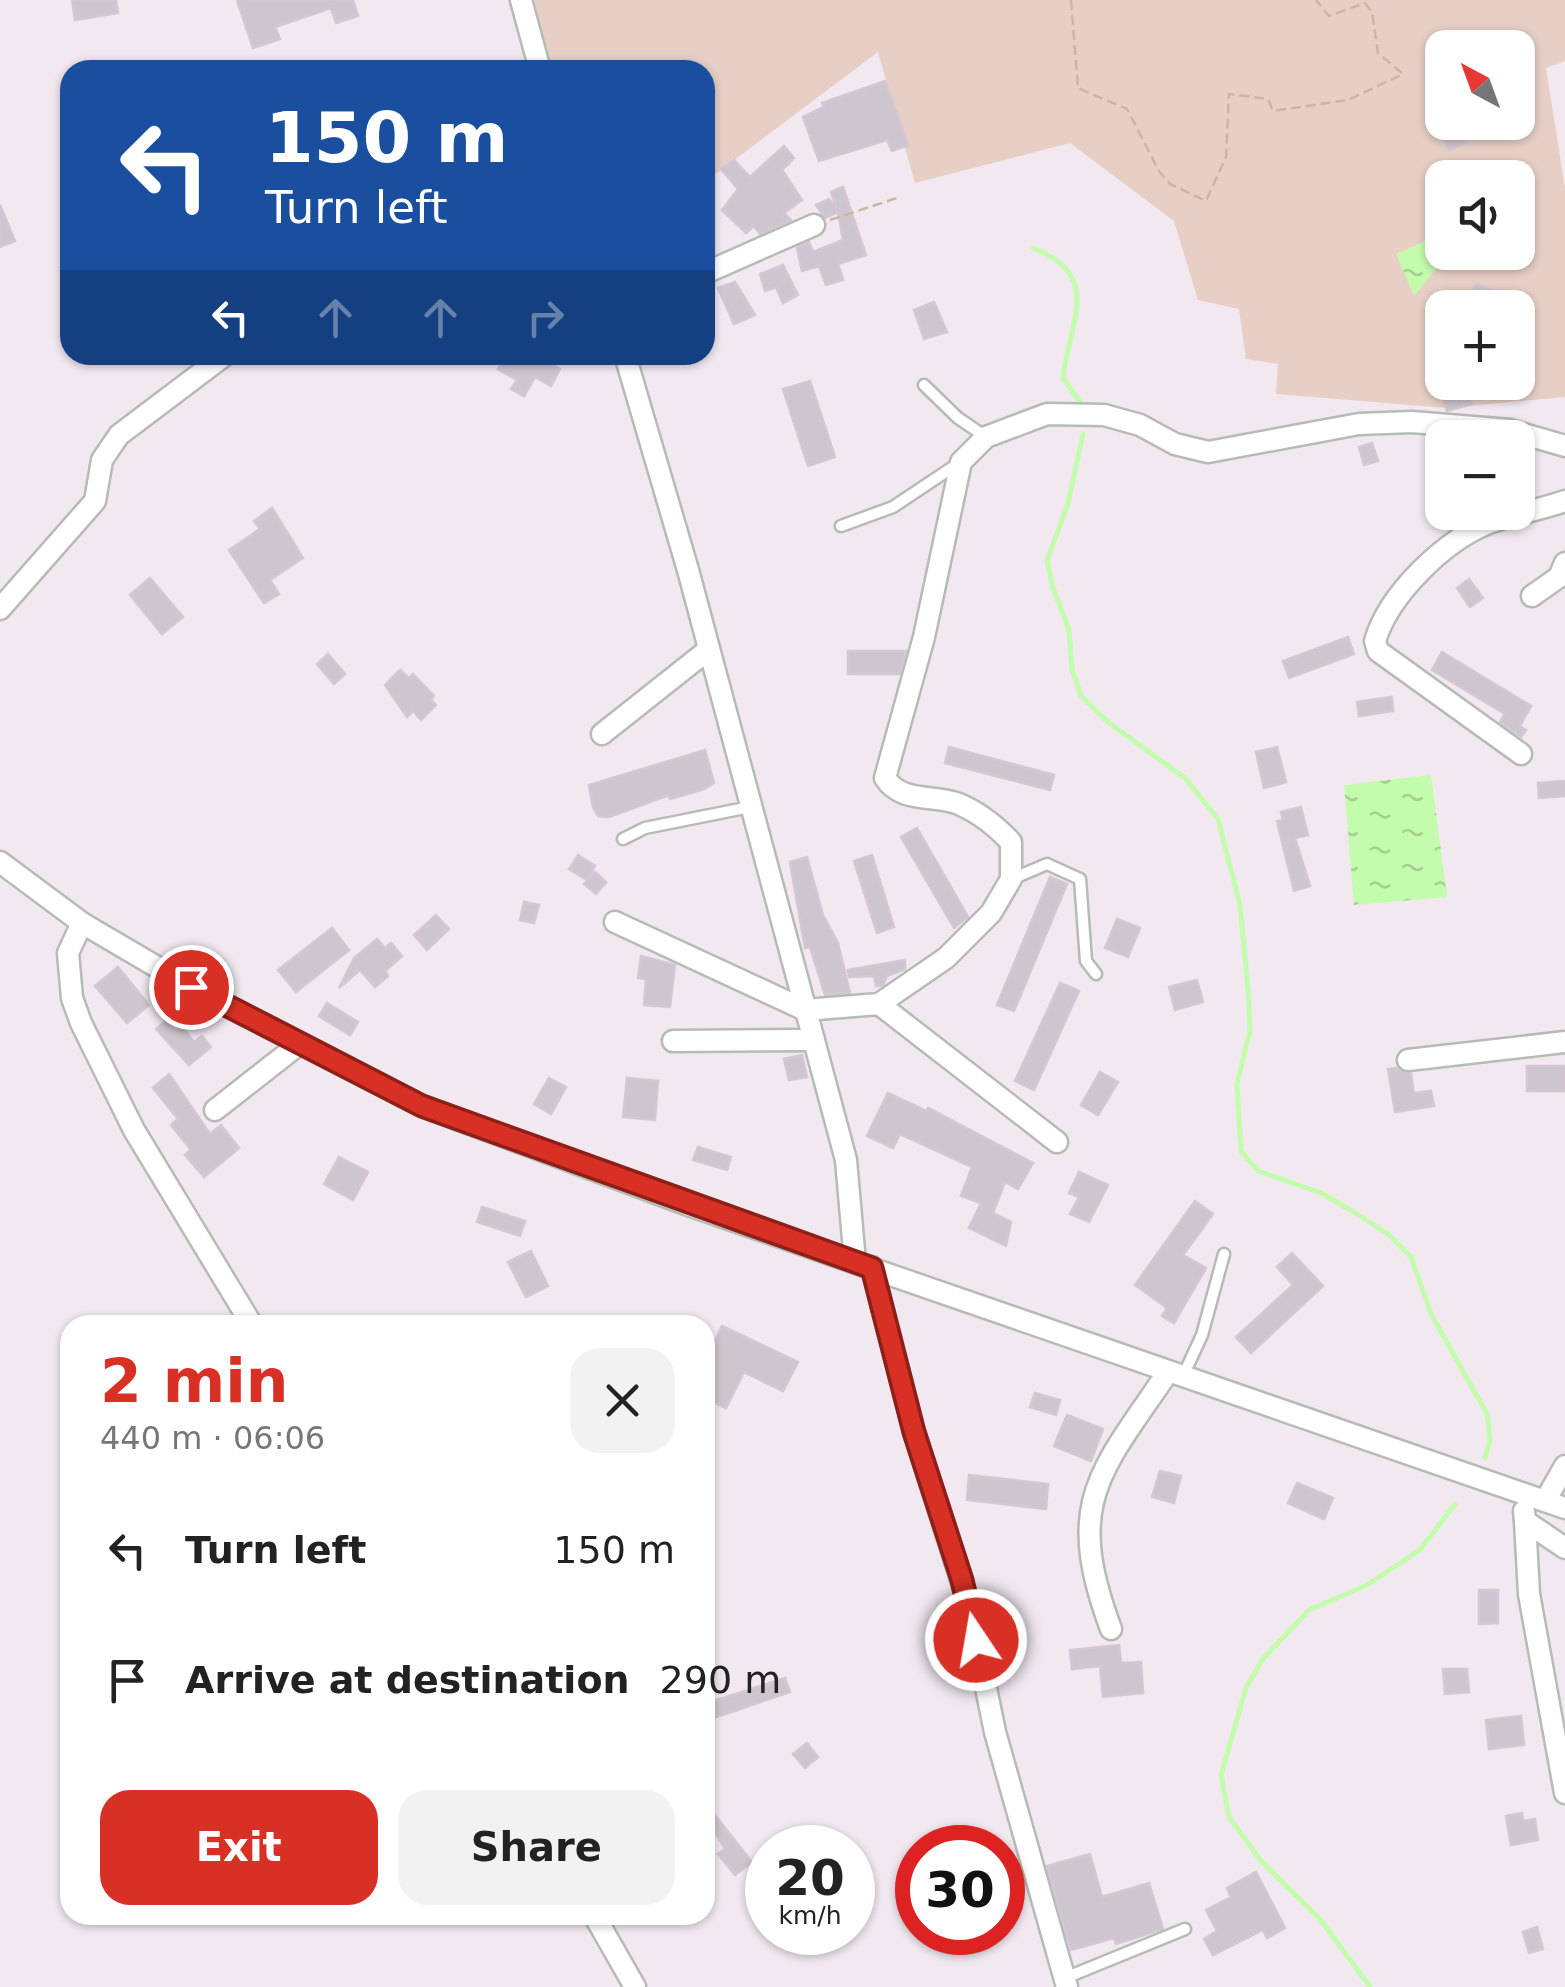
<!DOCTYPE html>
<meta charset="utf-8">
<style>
body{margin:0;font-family:"DejaVu Sans",sans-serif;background:#f2f2f2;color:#222;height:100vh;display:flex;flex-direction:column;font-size:38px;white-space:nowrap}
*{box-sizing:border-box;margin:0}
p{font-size:32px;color:#767676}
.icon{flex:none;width:55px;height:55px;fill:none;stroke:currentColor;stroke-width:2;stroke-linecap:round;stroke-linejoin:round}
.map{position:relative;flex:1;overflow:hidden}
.side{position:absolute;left:60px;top:1315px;width:655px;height:610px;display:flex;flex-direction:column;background:#fff;border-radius:30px;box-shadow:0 2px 8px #0004}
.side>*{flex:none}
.top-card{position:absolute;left:60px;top:60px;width:655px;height:305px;border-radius:30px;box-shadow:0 2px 8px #0004;background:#1a4fa0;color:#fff;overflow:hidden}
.needle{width:65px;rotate:319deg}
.tools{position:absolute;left:1425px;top:30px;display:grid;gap:20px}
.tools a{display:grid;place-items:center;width:110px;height:110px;border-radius:20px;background:#fff;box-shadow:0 2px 8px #0004;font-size:50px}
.speed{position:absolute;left:745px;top:1825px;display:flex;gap:20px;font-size:50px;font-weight:700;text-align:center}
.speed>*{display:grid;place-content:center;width:130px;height:130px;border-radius:50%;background:#fff;box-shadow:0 2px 8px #0004;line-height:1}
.speed small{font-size:25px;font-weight:400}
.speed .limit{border:15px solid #d22;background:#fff;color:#111}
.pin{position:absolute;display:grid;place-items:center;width:85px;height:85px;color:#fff;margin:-42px;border:5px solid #fff;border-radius:50%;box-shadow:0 2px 10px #0007}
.me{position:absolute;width:110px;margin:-55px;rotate:348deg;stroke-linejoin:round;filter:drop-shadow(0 0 8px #0008)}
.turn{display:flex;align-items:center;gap:35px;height:210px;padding:0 40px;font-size:45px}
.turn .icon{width:130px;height:130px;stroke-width:2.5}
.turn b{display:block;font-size:70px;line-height:85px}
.lanes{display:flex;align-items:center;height:95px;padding:0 40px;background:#0003;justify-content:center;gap:50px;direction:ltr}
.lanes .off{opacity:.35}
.round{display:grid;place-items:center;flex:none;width:105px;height:105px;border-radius:30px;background:#f2f2f2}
.headline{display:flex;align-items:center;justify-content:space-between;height:170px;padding:0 40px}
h1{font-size:60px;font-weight:600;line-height:75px;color:#d93025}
.button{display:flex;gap:20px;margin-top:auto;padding:20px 40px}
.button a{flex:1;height:115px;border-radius:30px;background:#d93025;color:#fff;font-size:40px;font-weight:600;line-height:115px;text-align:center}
.button a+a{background:#f2f2f2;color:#222}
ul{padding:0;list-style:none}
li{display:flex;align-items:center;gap:30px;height:130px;padding:0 40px}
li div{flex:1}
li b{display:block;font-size:38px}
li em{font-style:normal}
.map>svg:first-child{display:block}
.garden{fill:#e7cfc6;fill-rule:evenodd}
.water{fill:url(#water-ripples)}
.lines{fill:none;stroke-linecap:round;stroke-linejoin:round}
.stream{stroke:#c4fcad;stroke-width:5}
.building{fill:#cec6ce;stroke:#d5c6d5;stroke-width:2.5}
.lane-casing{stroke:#b6bcb5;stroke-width:15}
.street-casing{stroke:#b6bcb5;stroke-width:25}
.path{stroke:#cab7a0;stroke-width:2.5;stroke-dasharray:10 5;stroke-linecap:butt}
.lane{stroke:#fff;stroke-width:10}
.street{stroke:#fff;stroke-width:20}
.route-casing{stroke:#8d1f18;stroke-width:25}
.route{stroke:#d93025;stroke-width:18}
</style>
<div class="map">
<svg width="1565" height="1987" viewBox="0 0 1565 1987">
<defs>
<pattern id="water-ripples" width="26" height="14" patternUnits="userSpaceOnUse" patternTransform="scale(2.5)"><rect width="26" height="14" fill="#c4fcad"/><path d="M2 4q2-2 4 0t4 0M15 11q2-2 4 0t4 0" fill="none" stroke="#a3d090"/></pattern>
</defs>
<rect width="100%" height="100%" fill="#f1e8f0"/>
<!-- garden -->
<path class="garden" d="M 532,0 L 1565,0 L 1565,61 L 1546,68 L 1565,188 L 1565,397 L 1446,408 L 1276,394 L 1278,364 L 1246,359 L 1239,309 L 1198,300 L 1174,221 L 1070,143 L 915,183 L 878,52 L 705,182 L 705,70 L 553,70 ZM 1442,48 L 1518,48 L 1518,122 L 1442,122 ZM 1442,178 L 1518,178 L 1518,252 L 1442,252 ZM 1442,308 L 1518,308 L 1518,382 L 1442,382 Z"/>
<!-- water -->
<g class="water">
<polygon points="1437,236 1438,266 1414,296 1396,254"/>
<polygon points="1431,775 1447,897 1354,905 1344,785"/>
</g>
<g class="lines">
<!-- stream -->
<g class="stream">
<path d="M 1033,248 C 1105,276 1068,324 1063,378 L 1083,406"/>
<polyline points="1083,434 1068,504 1047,560 1052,585 1069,630 1072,669 1081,696 1109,723 1185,778 1218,819 1240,905 1248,989 1250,1030 1237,1084 1241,1151 1258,1171 1321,1193 1354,1212 1388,1234 1411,1257 1431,1314 1487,1414 1490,1440 1485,1458"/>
<polyline points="1370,1987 1320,1919 1261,1861 1229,1817 1221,1775 1246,1688 1262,1660 1309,1610 1367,1585 1420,1550 1455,1504"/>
</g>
</g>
<!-- building -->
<g class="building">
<polygon points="72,0 116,0 118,13 75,20"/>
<polygon points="237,0 353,0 358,16 336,23 331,8 275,27 280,39 253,48"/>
<polygon points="885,81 908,145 892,151 887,140 819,161 803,117 824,107 822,103"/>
<polygon points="1452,122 1458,122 1467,142 1449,150 1439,129"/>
<polygon points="784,146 794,158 782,170 802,200 784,213 791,220 760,234 754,226 746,233 722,210 738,189 721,169 734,160 750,177"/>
<polygon points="843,187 866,255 838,264 843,280 826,285 819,266 802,271 797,248 809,242 813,252 843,240 838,212 825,218 816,205 829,199 837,209 831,192"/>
<polygon points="0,205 15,241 0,247"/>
<polygon points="783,265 798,295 783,303 776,287 765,291 760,274"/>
<polygon points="735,282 755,315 734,324 718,288"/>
<polygon points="1476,284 1492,290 1485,308 1466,308"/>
<polygon points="934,302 947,332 924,339 914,310"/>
<polygon points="506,355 535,355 560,369 551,386 535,377 524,396 511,389 517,380 498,369"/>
<polygon points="810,381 835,457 808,466 783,389"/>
<polygon points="1466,382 1472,404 1447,411 1439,385"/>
<polygon points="1372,443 1378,461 1364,465 1359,447"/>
<polygon points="272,508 303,558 270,580 279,594 264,603 229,550 260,529 254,521"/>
<polygon points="150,578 183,617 162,634 130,595"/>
<polygon points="1469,579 1483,598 1470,607 1457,588"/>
<polygon points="1348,637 1354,654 1289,678 1283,661"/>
<polygon points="848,651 906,651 900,674 848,674"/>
<polygon points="1442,652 1531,706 1520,726 1526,730 1521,737 1500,722 1505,714 1432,670"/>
<polygon points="328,654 345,674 334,684 317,664"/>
<polygon points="400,670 409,678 413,674 434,696 431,700 436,705 421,720 413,711 407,717 385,685"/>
<polygon points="1392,697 1393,711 1359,716 1357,702"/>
<polygon points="949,747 1054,775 1050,790 945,763"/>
<polygon points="1277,747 1286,782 1264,788 1256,752"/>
<polygon points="705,750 714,783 704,789 670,799 669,795 609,817 598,816 593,807 589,785"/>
<polygon points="1565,781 1565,796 1539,798 1538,783"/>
<polygon points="1301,807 1308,835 1295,838 1310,886 1294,891 1277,821 1283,820 1281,812"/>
<polygon points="917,828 968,917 954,928 901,837"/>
<polygon points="578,855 595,866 587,880 569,869"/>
<polygon points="872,855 894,927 877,933 854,861"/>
<polygon points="807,857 823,915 838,943 850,993 825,995 810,947 805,948 790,862"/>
<polygon points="595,872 606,882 596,894 584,884"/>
<polygon points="1050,877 1067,884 1014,1011 997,1005"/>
<polygon points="524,902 539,905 534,923 520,920"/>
<polygon points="436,915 449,929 427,950 414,935"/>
<polygon points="1117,919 1140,928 1128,957 1105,948"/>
<polygon points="332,928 349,950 296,992 278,970"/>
<polygon points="377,939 385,948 391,943 402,956 385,971 388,976 375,987 360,970 339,988 354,958"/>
<polygon points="641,956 675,965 670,1007 644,1005 646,979 638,978"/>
<polygon points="905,960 905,969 887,976 883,985 876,986 874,976 849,977 848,970"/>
<polygon points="118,967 149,1005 127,1023 95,986"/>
<polygon points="1197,980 1203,1002 1175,1010 1169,987"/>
<polygon points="1060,983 1079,991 1034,1090 1015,1081"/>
<polygon points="327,1003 358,1022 350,1035 319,1016"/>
<polygon points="173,1015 194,1042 202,1036 211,1047 189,1065 156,1029"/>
<polygon points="802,1055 807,1077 789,1080 784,1059"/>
<rect x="1527" y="1066" width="38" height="25"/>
<polygon points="1397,1068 1411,1074 1414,1093 1431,1091 1434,1106 1395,1112 1388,1069"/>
<polygon points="1100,1072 1118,1082 1098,1115 1081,1105"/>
<polygon points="169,1074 210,1134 221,1125 239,1148 204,1177 185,1155 191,1150 171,1125 178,1119 153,1088"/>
<polygon points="549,1078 566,1087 551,1114 534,1104"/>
<polygon points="627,1078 658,1081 655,1120 623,1117"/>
<polygon points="888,1093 926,1111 928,1108 1033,1163 1018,1189 1005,1182 993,1213 1011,1222 1006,1246 969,1228 981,1203 961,1196 972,1167 900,1134 893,1148 867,1136"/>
<polygon points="698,1147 731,1157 727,1170 693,1160"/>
<polygon points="339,1157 368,1172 353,1200 324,1184"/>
<polygon points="1079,1172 1108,1185 1089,1222 1070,1214 1079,1197 1069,1193"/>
<polygon points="1195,1201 1213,1214 1183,1255 1206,1268 1174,1323 1162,1316 1167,1308 1135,1285"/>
<polygon points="482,1207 525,1221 520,1236 477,1222"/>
<polygon points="531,1251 548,1286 526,1297 508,1262"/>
<polygon points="1292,1253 1323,1286 1251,1353 1236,1337 1293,1285 1277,1267"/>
<polygon points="722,1326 798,1362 783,1391 744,1372 726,1408 705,1398 705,1361"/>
<polygon points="1035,1393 1060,1400 1056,1415 1030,1407"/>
<polygon points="1067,1415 1103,1429 1091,1461 1054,1446"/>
<polygon points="1160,1471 1181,1476 1174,1503 1152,1497"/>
<polygon points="969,1475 1048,1484 1046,1509 967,1500"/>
<polygon points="1297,1483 1333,1498 1324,1519 1288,1503"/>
<polygon points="1479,1590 1498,1590 1498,1623 1479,1624"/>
<polygon points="1119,1645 1121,1663 1141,1662 1143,1693 1103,1697 1100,1666 1072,1669 1070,1650"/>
<polygon points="1443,1669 1467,1669 1469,1692 1445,1694"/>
<polygon points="785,1678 790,1692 705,1721 705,1704"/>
<polygon points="1521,1716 1524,1745 1489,1749 1486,1720"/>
<polygon points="807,1743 818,1757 805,1768 793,1754"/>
<polygon points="1522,1813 1523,1821 1535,1819 1538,1840 1511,1845 1506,1816"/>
<polygon points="714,1814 752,1862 735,1875 718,1854 725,1849 707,1819"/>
<polygon points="1090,1854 1102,1897 1149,1883 1163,1929 1116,1944 1114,1938 1071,1950 1047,1866"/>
<polygon points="1256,1872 1285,1928 1267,1938 1263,1930 1213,1955 1204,1939 1217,1931 1206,1910 1231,1897 1227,1888"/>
<polygon points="1537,1927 1543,1949 1529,1953 1523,1932"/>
</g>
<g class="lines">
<defs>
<g id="lane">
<polyline points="924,385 958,418 986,437"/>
<polyline points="841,526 893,507 959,463"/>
<polyline points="623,839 645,828 750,807"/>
<polyline points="1012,879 1047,864 1080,879 1086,961 1096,974"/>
<polyline points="1183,1376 1202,1335 1224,1254"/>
<polyline points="1065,1978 1185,1929"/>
</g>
<g id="street">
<polyline points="521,0 540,70"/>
<polyline points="705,273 814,225"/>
<polyline points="625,355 688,570 846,1160 855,1262"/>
<polyline points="1532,596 1559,577 1565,563"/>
<polyline points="0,609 95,501 102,460 119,435 225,355"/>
<polyline points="602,734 708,650"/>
<path d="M 1521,754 L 1378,651 L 1375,641 C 1389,594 1444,541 1489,523 C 1513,514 1540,510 1565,501"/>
<polyline points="0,862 82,923 191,987 422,1106 688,1205 1565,1508"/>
<path d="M 615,922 L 805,1010 L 879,1004 L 946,958 L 991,913 L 1011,879 L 1011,842 C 996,826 980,813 959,804 C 934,794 902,804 885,778 L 924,637 L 961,462 L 986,437 L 1047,414 L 1104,415 L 1140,425 L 1175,444 L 1208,452 L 1359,424 L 1412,422 L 1510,430 L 1565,446"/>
<polyline points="82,923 68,953 72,998 81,1023 134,1130 252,1325"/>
<polyline points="879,1004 1057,1142"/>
<polyline points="673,1041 814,1040"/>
<polyline points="1408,1060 1565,1042"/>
<polyline points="215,1110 298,1045"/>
<polyline points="872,1267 914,1432 969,1605 995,1732 1067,1987"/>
<polyline points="1545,1501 1565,1466"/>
<polyline points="1524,1511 1525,1521 1565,1548"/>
<polyline points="1525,1521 1529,1594 1565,1793"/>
<path d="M 1111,1629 C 1064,1503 1099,1473 1168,1372"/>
<polyline points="594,1915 635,1987"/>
</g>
</defs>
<!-- lane casing -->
<use href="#lane" class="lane-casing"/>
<!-- street casing -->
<use href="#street" class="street-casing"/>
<!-- path -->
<g class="path">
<polyline points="1071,0 1078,88 1127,109 1159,171 1170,184 1206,201 1226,157 1229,94 1268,99 1273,111 1348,100 1403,74 1378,53 1372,12 1365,3 1329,16 1316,0"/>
<polyline points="830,220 900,197"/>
</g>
<!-- lane -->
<use href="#lane" class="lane"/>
<!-- street -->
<use href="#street" class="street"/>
</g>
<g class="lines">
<defs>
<polyline id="route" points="191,987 422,1106 872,1268 914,1432 962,1580 976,1640"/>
</defs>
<!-- route casing -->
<use href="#route" class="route-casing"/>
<!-- route -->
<use href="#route" class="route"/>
</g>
</svg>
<div class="tools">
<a><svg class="needle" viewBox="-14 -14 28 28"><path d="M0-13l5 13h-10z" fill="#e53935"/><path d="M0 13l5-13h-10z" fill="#767676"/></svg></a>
<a><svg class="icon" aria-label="sound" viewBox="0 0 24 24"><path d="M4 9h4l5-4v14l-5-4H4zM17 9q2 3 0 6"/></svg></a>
<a>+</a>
<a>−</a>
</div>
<div class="speed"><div>20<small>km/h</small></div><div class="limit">30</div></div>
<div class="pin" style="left:191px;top:987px;background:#d93025"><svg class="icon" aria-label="arrive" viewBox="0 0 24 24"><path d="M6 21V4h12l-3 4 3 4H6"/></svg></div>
<svg class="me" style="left:976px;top:1640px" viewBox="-20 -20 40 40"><circle r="17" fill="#d93025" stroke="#fff" stroke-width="3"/><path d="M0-11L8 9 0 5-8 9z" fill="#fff"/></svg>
<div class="top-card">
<div class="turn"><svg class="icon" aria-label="left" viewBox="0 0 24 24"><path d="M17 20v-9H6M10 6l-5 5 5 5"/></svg><div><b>150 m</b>Turn left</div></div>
<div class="lanes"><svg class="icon" aria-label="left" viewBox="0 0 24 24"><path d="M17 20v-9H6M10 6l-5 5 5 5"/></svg><svg class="icon off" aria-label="ahead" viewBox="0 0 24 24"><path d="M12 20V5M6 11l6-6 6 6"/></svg><svg class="icon off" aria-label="ahead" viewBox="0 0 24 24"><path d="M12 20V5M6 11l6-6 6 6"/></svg><svg class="icon off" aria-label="right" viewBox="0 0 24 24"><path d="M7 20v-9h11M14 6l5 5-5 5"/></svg></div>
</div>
<section class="side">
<div class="headline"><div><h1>2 min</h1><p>440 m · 06:06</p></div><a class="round"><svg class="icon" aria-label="close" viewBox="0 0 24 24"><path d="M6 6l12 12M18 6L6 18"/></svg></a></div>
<ul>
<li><svg class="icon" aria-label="left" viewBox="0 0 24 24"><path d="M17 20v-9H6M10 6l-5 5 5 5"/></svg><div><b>Turn left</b></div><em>150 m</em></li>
<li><svg class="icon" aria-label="arrive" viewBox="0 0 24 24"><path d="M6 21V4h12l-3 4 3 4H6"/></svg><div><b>Arrive at destination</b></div><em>290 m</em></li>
</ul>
<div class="button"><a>Exit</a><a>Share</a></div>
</section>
</div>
